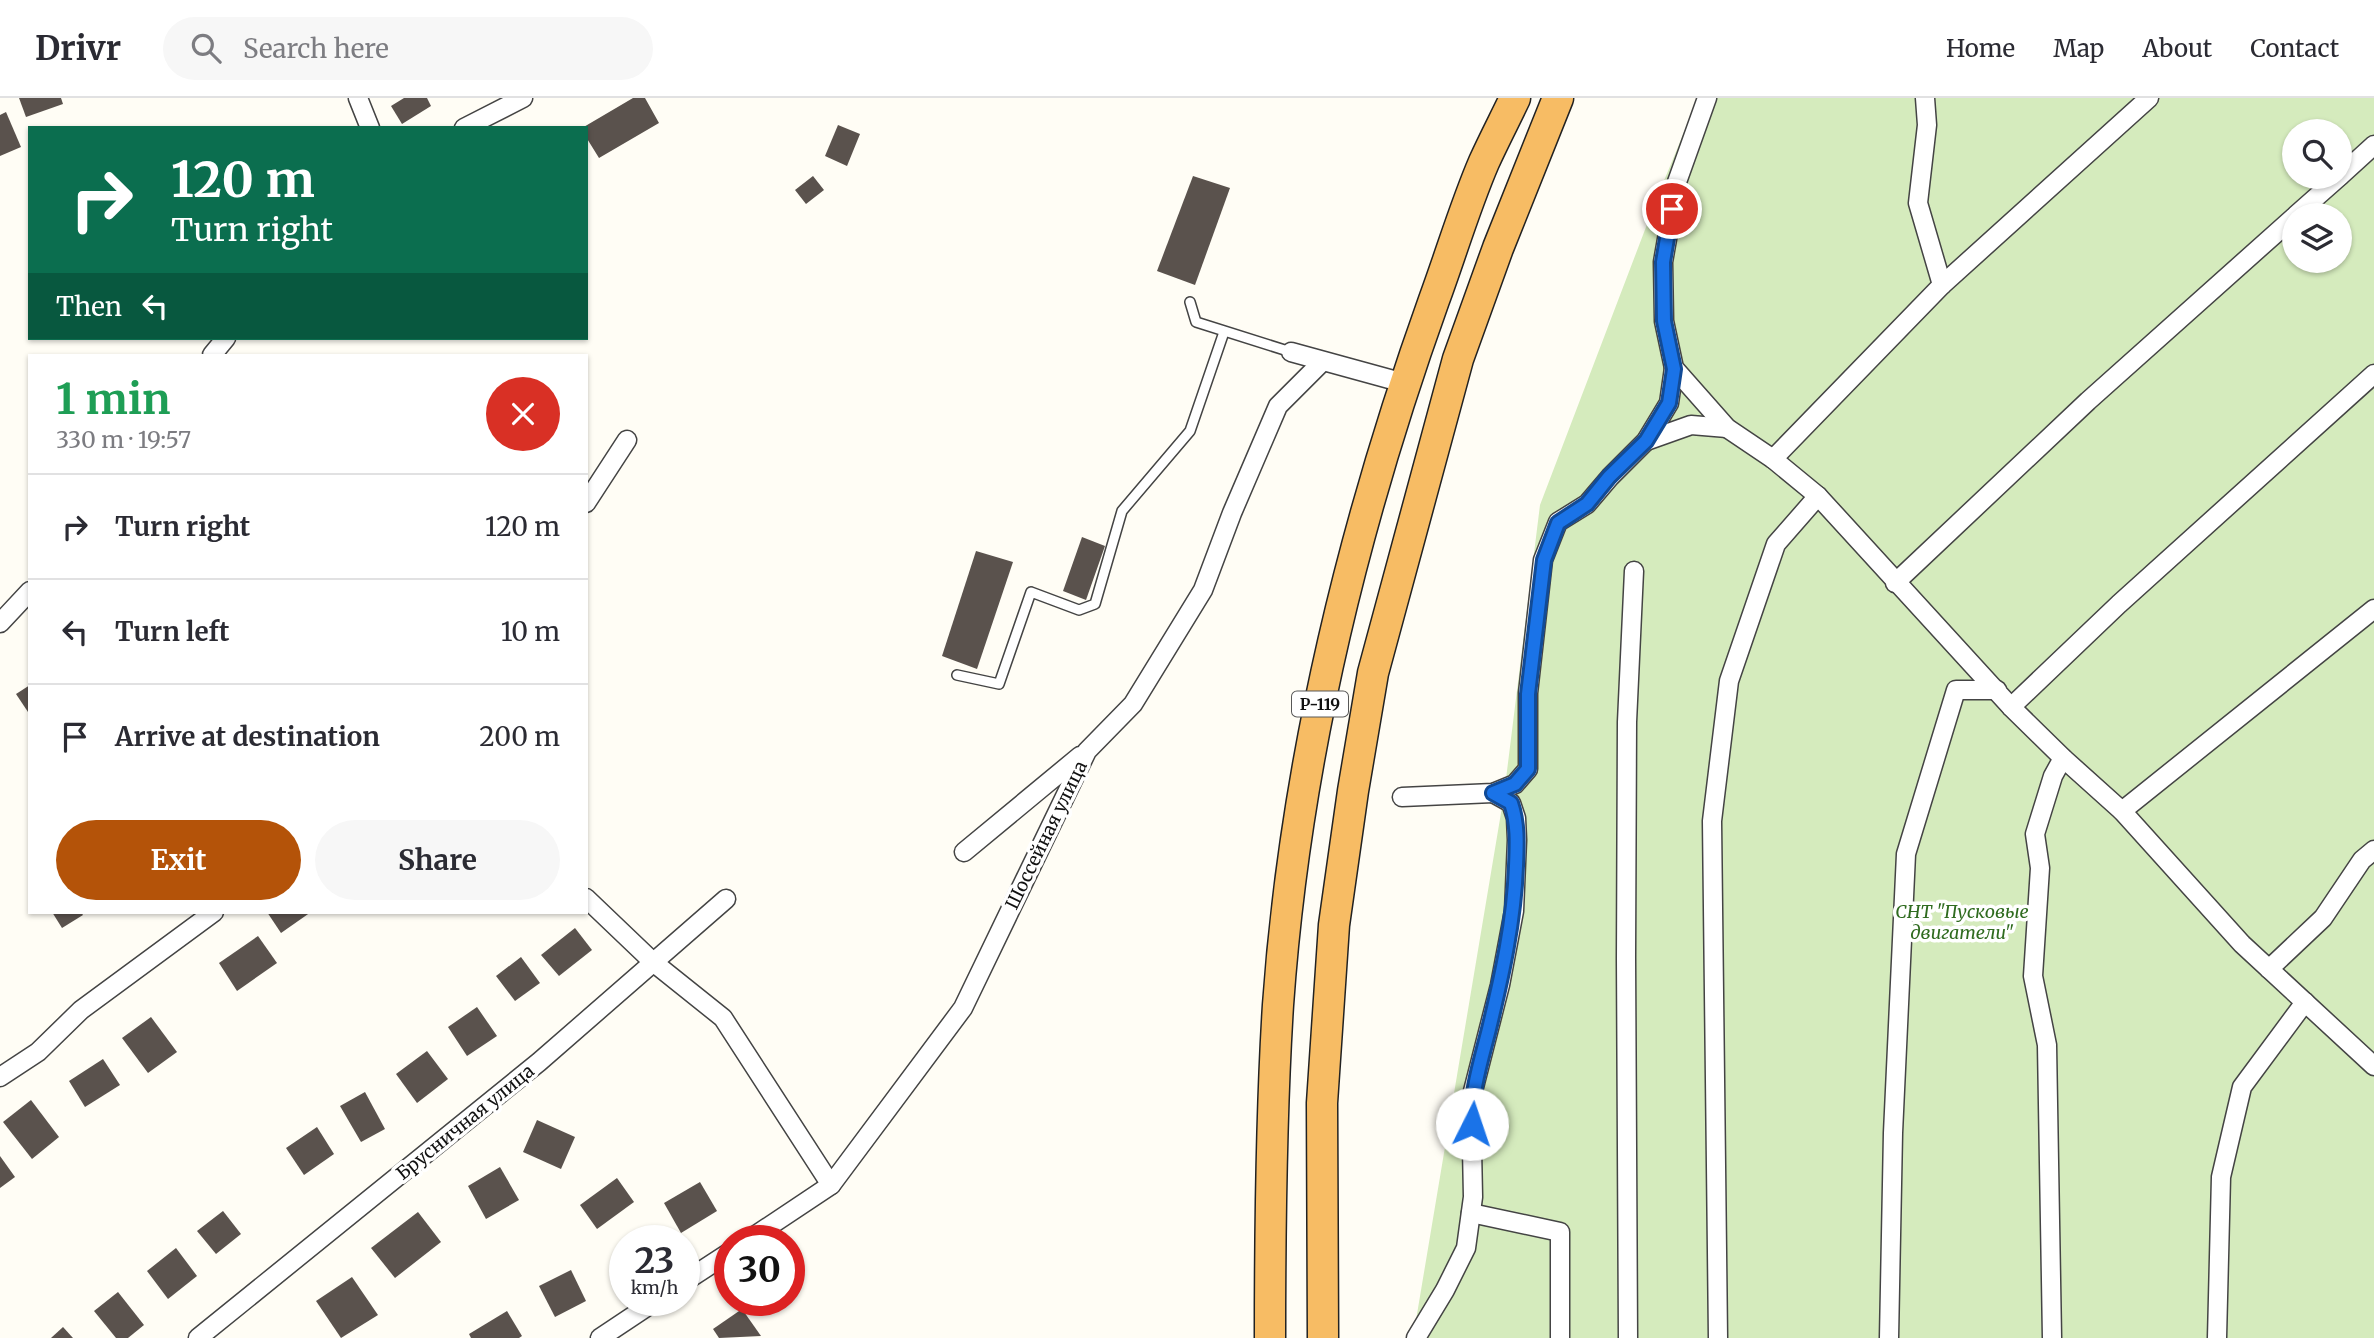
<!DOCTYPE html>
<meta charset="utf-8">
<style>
body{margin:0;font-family:Merriweather,serif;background:#f7f7f7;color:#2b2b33;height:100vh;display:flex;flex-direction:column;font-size:26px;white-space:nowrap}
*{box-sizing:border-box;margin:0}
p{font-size:23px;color:#7c7c81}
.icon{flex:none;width:38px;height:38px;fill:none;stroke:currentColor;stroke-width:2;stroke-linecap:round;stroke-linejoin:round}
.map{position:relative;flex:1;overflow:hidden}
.panel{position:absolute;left:28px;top:256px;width:560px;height:560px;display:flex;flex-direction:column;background:#fff;border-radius:0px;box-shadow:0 2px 5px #0004}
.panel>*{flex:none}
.top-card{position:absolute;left:28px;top:28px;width:560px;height:214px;border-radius:0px;box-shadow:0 2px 5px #0004;background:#0b6e4f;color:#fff;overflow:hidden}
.controls{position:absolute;left:2282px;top:21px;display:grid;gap:14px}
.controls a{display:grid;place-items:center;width:70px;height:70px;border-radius:50%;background:#fff;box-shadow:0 2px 5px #0004;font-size:35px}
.speed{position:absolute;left:609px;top:1127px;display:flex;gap:14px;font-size:35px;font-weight:700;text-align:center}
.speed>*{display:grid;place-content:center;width:91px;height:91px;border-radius:50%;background:#fff;box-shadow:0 2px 5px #0004;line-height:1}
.speed small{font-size:18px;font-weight:400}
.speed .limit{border:10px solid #d22;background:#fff;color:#111}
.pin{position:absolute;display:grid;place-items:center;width:60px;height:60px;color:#fff;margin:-30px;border:4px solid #fff;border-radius:50%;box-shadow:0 2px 7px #0007}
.me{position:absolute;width:77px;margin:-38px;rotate:4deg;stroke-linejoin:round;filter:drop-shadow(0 0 5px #0008)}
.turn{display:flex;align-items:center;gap:24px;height:147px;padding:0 28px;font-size:32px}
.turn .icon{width:91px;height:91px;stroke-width:2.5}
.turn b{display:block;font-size:49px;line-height:60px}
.then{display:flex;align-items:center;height:66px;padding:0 28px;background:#0003;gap:14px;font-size:26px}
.round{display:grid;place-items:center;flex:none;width:74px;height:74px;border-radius:37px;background:#f7f7f7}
.overview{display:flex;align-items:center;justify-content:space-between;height:119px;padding:0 28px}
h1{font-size:42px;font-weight:700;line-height:52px;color:#1e9e55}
.cta{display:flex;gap:14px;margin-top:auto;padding:14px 28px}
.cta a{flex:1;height:80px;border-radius:42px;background:#b45309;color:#fff;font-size:28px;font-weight:700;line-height:80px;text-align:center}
.cta a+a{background:#f7f7f7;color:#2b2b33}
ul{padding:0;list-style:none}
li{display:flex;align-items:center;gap:21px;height:105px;padding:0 28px;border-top:2px solid #e1e1e2}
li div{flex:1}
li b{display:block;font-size:26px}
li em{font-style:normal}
header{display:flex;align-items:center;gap:42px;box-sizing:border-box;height:98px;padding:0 35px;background:#fff;border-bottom:2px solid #e1e1e2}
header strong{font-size:33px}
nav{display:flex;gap:38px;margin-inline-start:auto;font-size:24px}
.search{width:490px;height:63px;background:#f7f7f7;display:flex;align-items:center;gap:18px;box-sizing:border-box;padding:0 24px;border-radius:38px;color:#7c7c81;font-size:26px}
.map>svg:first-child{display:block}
.green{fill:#d5ebbd;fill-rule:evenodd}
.building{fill:#5a524d}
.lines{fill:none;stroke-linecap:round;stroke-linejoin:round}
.service-casing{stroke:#444;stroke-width:12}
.minor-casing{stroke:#444;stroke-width:21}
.trunk-casing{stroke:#222;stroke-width:33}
.service{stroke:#fff;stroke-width:9}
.minor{stroke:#fff;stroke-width:18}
.trunk{stroke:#f7bc64;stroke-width:30}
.route-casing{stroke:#114b97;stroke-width:18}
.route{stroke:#1a73e8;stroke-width:12}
.labels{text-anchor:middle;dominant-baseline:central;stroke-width:7;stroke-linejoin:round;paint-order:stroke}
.shield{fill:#fff;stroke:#585858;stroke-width:2}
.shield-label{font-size:16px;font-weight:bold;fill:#111}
.street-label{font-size:18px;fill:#111;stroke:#fff}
.park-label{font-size:18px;font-style:italic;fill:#2f6b1f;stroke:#fff}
</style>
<header>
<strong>Drivr</strong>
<div class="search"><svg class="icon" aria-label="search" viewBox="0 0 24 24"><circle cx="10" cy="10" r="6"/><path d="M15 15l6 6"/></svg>Search here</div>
<nav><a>Home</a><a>Map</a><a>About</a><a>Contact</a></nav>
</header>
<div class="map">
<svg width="2374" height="1240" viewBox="0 0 2374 1240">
<rect width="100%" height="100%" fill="#fffdf5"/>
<!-- green -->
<path class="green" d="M 1698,0 L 2374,0 L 2374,1240 L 1413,1240 L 1504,697 L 1540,407 L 1659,95 ZM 2294,33 L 2340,33 L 2340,79 L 2294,79 ZM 2294,117 L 2340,117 L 2340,163 L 2294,163 Z"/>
<!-- building -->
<g class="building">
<polygon points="19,0 61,0 63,6 26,19"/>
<polygon points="404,0 427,0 431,8 402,26 391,8"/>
<polygon points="633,0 645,0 659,25 599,60 586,39 586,30 582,30"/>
<polygon points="6,14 21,49 0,58 0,17"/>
<polygon points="838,27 860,36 847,68 825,58"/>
<polygon points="813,78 824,92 806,106 795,92"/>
<polygon points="1193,78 1230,90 1195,187 1157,173"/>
<polygon points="1082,439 1105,448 1086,502 1063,493"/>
<polygon points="976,453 1013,464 977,571 942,558"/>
<polygon points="30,587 30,617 16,596"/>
<polygon points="52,814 81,814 83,817 62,830"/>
<polygon points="267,814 311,814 281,835"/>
<polygon points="575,830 592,852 559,878 541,857"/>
<polygon points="258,838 277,865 237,893 219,865"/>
<polygon points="521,859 540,885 515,903 496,878"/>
<polygon points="477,909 497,938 467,958 448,929"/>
<polygon points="151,919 177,954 148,975 122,940"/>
<polygon points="427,953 448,981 417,1005 396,976"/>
<polygon points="103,961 120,987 85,1009 69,983"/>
<polygon points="365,994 385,1031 361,1044 340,1008"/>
<polygon points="31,1002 59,1039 32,1061 3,1024"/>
<polygon points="537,1022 575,1039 561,1071 523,1054"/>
<polygon points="317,1029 334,1056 304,1077 286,1050"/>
<polygon points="0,1058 15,1079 0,1090"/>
<polygon points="500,1069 519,1102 486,1121 468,1088"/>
<polygon points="617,1080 634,1104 597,1131 580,1107"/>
<polygon points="700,1084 717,1113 681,1135 664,1105"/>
<polygon points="223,1113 241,1136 216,1156 197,1133"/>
<polygon points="418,1114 441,1144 395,1180 371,1150"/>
<polygon points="176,1150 197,1178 168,1201 147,1173"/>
<polygon points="571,1172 586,1203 555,1219 539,1188"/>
<polygon points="352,1179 378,1217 341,1240 316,1203"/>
<polygon points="118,1194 144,1227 128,1240 116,1240 94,1213"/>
<polygon points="742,1211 761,1238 719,1240 713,1231"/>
<polygon points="507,1213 522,1238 519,1240 471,1240 469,1236"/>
<polygon points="63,1229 73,1240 51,1240"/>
</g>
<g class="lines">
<defs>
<g id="service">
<polyline points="1190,204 1196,224 1291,254"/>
<polyline points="957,577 999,586 1031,494 1079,512 1095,506 1122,413 1190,333 1224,234"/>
</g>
<g id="minor">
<polyline points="358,0 370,30"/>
<polyline points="1707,0 1677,84 1663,164 1664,223 1674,270 1727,330 1773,361 1942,187 1918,105 1927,27 1925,0"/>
<polyline points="464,30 523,0"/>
<polyline points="2340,78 2374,47"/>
<polyline points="2296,117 2339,79"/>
<polyline points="1942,187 2149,0"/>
<polyline points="1291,254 1404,285"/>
<polyline points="212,257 226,240"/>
<polyline points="1646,343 1691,327 1727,330"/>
<polyline points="1773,361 1818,398 2011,609 2063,660 2122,713 2242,846 2374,968"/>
<polyline points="586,405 627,342"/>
<polyline points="1895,485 2088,303 2294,119"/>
<polyline points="0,525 30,493"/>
<polyline points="2011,609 2119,506 2374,276"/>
<polyline points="1402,699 1493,695 1515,686 1528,671 1528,595 1543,462 1558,424 1587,406 1610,379 1646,343 1669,305 1674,270"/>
<polyline points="2122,713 2374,511"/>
<polyline points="964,754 1080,658"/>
<polyline points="586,800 653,864 723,920 831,1087"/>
<polyline points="2269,871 2323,820 2362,762 2374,752"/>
<polyline points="0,979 38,954 81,912 214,814"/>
<polyline points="1471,1115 1560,1134 1560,1240"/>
<polyline points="747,1143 831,1087 963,910 1087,653 1133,606 1203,492 1232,415 1278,308 1322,264"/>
<polyline points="684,1184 730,1154"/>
<polyline points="198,1240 539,964 726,801"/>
<polyline points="600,1240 657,1202"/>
<polyline points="1416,1240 1445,1192 1466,1150 1473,1099 1471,1001 1500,887 1514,813 1517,742 1516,720 1511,705 1493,695"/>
<polyline points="1628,1240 1626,860 1627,624 1634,473"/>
<polyline points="1718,1240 1712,723 1729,583 1776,446 1818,398"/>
<polyline points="1889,1240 1893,1035 1906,756 1956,592 1997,592"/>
<polyline points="2052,1240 2047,947 2033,878 2040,770 2035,736 2053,678 2063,660"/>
<polyline points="2217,1240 2221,1079 2242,989 2305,904"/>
</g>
<g id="trunk">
<path d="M 1270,1240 C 1270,1129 1271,1018 1278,907 C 1295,667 1353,428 1434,202 C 1451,156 1465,108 1484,64 C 1494,42 1505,21 1515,0"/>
<polyline points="1323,1240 1322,1005 1334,827 1353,693 1373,575 1458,261 1498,150 1558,0"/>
</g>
</defs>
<!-- service casing -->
<use href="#service" class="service-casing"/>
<!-- minor casing -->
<use href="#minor" class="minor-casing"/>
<!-- trunk casing -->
<use href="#trunk" class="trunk-casing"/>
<!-- service -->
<use href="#service" class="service"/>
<!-- minor -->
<use href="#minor" class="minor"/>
<!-- trunk -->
<use href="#trunk" class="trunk"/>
</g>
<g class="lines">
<defs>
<path id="route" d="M 1472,1026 C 1471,993 1481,963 1489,931 C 1502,877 1514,824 1516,768 C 1517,746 1518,726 1511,705 L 1493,695 L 1515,686 L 1528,671 L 1528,596 L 1544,462 L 1558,425 L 1587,406 L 1609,379 L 1646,343 L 1669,305 L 1674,271 L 1664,223 L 1663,164 L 1672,111"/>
</defs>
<!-- route casing -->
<use href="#route" class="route-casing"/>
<!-- route -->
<use href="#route" class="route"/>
</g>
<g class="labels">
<!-- shield labels -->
<rect class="shield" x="1292" y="593.5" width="56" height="25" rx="5"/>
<g class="shield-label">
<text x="1320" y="606">Р-119</text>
</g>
<!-- street labels -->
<g class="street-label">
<text transform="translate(1046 737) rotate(-64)">Шоссейная улица</text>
<text transform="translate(465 1024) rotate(-39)">Брусничная улица</text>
</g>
<!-- park labels -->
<g class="park-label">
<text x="1962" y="813">СНТ "Пусковые<tspan x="1962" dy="21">двигатели"</tspan></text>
</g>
</g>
</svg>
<div class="controls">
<a><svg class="icon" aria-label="search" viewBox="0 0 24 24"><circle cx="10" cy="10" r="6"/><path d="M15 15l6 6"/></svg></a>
<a><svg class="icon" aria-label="layers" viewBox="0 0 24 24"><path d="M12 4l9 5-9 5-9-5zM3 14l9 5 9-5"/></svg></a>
</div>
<div class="speed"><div>23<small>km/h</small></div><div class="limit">30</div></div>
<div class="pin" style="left:1672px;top:111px;background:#d93025"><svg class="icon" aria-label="arrive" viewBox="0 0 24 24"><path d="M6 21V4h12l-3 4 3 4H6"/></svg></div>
<svg class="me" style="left:1472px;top:1026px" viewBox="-20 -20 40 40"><circle r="19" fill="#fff"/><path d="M0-13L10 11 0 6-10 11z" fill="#1a73e8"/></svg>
<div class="top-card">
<div class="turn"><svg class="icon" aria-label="right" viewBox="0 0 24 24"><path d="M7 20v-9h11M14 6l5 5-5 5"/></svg><div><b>120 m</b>Turn right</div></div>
<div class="then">Then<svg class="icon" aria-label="left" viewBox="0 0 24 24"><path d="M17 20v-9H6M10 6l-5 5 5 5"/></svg></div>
</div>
<section class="panel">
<div class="overview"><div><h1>1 min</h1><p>330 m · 19:57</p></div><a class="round" style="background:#d93025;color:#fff"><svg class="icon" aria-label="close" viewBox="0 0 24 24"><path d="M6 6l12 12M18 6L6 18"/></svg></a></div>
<ul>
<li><svg class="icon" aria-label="right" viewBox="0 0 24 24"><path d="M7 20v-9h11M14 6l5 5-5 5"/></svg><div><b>Turn right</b></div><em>120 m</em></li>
<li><svg class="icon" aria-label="left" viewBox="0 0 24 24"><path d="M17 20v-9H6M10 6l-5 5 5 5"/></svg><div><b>Turn left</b></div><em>10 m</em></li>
<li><svg class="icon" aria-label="arrive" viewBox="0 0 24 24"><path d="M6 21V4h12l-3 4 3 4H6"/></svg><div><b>Arrive at destination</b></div><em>200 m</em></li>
</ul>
<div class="cta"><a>Exit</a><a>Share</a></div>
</section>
</div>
